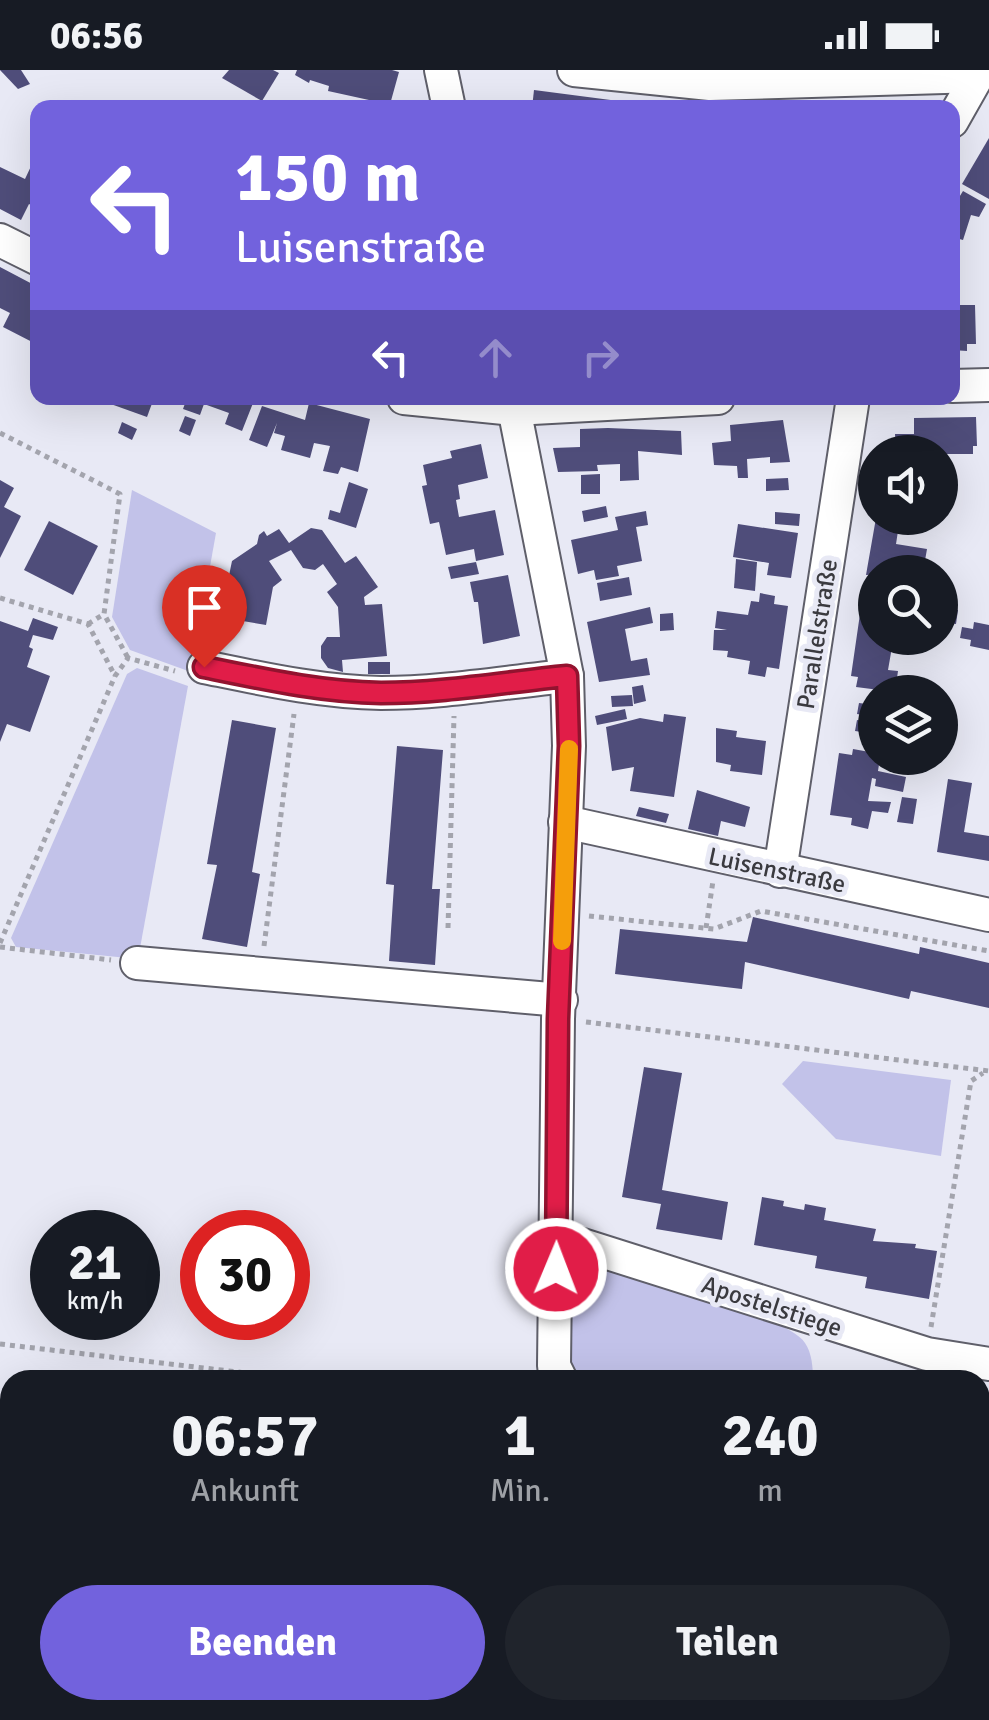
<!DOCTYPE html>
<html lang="de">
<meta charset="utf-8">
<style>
body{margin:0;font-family:Signika,sans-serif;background:#20242c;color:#f1f3f6;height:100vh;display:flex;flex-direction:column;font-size:38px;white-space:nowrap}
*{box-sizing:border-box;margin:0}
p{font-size:32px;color:#9ea1a6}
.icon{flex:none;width:55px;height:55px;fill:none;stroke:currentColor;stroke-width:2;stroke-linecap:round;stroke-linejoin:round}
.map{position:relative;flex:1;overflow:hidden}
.details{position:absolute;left:0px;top:1300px;width:990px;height:350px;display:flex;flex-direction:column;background:#171b24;border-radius:30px 30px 0 0;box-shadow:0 10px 40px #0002}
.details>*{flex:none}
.hud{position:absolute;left:30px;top:30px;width:930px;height:305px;border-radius:20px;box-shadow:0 10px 40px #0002;background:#7262dd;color:#fff;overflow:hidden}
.tools{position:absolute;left:858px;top:365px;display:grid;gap:20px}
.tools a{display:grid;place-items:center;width:100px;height:100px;border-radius:50%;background:#171b24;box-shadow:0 10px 40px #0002;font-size:50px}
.speed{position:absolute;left:30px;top:1140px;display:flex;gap:20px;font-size:50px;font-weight:700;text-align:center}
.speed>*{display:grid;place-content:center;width:130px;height:130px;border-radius:50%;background:#171b24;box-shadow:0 10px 40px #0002;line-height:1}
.speed small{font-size:25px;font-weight:400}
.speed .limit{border:15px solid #d22;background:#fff;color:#111}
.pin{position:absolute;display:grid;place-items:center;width:85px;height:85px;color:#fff;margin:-102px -42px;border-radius:50% 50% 50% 0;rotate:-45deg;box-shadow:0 0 10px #0007}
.pin .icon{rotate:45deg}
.me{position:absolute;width:110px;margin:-55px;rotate:1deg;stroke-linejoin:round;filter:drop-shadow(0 0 8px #0008)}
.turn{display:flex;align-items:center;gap:35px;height:210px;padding:0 40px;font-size:45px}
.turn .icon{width:130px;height:130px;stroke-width:2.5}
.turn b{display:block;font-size:70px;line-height:85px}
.lanes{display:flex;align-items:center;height:95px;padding:0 40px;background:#0003;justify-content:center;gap:50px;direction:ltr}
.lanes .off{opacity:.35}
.eta{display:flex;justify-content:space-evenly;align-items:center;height:170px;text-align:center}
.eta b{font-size:60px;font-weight:800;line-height:70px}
.primary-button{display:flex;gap:20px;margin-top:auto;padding:20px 40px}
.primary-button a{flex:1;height:115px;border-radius:60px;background:#7262dd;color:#fff;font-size:40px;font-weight:800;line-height:115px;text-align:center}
.primary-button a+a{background:#20242c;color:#f1f3f6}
.status{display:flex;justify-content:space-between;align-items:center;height:70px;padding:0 50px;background:#171b24;direction:ltr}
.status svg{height:28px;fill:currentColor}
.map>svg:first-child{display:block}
.green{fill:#c2c2e9}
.building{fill:#4f4d7a}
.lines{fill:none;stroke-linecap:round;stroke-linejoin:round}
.minor-casing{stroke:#5f5f6a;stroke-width:36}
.path{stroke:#a3a4ad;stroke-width:5;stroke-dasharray:5 5;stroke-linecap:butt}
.minor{stroke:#fff;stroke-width:32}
.route-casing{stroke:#92132f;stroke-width:25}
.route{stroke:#e11d48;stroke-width:18}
.slow{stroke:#f59e0b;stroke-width:18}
.labels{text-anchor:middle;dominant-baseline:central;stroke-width:10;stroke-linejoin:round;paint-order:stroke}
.street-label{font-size:25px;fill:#3a3a3f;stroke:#e8e9f5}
</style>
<div class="status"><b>06:56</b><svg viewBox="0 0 49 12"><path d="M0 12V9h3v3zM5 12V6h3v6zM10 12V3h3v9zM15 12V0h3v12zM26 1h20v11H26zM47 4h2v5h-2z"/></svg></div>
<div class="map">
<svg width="989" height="1650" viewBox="0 0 989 1650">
<rect width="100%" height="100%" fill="#e8e9f5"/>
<!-- green -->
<g class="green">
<polygon points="132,420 216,463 191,602 130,580 112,547"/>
<polygon points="137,598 188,616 138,889 16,877 11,868 127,604"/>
<polygon points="803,991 951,1010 941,1086 836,1069 782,1014"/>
<path d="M 588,1196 L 597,1196 C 635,1208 787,1245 805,1273 C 812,1283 813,1298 813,1310 L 575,1310 L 570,1301 L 567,1208 L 572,1202 Z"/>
</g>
<!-- building -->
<g class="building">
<polygon points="0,0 21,0 30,14 18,19"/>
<polygon points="229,0 273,0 279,3 262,31 222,8"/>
<polygon points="297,0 392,0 399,2 389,38 362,38 364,31 368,33 369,30 328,21 329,16 310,10 309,13 295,5"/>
<polygon points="534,20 626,32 625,38 532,38"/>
<polygon points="989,68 989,129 962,114"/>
<polygon points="33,92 38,94 38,139 29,134 21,150 0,139 0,97 25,109"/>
<polygon points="963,121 986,134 979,147 971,145 963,170 952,167 952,139"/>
<polygon points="0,197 38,217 38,275 3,257 10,243 0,238"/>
<polygon points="953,235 975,235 976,274 967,274 967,281 952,280"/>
<polygon points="94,328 154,328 147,347"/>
<polygon points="187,328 255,328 242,361 225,354 229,343 204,334 200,345 183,339"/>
<polygon points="309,333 370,349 358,402 341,397 338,404 323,401 330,376 314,373 310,388 281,380 285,366 274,363 277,353 267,377 249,370 262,336 305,350"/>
<polygon points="185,346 196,350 190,366 179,361"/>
<polygon points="976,347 977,376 973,376 973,384 946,384 946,400 940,400 940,382 896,382 895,364 914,364 914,348"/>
<polygon points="783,350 790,392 770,393 770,387 747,389 748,408 738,408 737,396 714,395 712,373 731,371 730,355"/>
<polygon points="122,352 137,359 132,370 118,363"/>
<polygon points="608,358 681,361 682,385 638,381 639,410 620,411 620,394 597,395 598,401 558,402 553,378 580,377 580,359"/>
<polygon points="481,374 488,408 458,415 460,429 456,430 459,447 495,440 504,485 476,491 474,479 446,485 439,452 430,454 422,416 427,415 423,395 452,388 450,381"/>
<polygon points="600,404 600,424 581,424 581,405"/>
<polygon points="788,408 789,420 766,421 766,409"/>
<polygon points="0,410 14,418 4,437 21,446 0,488"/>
<polygon points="349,412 368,419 356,458 328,449 330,440 340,443"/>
<polygon points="606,436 608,447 584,452 582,441"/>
<polygon points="646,441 648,455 636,457 642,491 617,496 619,506 596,510 594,500 578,504 571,470 618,460 615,447"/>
<polygon points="775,442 800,444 799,456 775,454"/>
<polygon points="876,448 900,448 896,474 927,479 923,502 866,505"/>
<polygon points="49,451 98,476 73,525 24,500"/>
<polygon points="738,454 798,463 791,508 767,505 769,493 733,487"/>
<polygon points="311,458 322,460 345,493 356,486 378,517 364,527 365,535 382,534 387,586 342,590 343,602 328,598 321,588 321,576 327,567 340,567 338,537 327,522 337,514 323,494 315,500 303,498 291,480 269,491 282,510 273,517 266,555 231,549 233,536 223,535 232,491 257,474 259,465 264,461 267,466 279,459 289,473"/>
<polygon points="736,489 757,492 755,521 734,518"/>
<polygon points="476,492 479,504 451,509 448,497"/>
<polygon points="508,505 520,566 483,574 478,532 474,532 470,512"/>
<polygon points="629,507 632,525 600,531 597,513"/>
<polygon points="760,523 775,526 774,534 788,536 779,599 767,597 765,607 748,604 750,591 727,587 728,581 713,580 714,560 727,560 715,558 717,541 748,545 751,531 759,532"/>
<polygon points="650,537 653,553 625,559 631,591 647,588 650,605 599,612 587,552"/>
<polygon points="861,537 875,538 875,568 905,568 903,578 892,577 888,600 898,601 895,622 856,617 858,607 851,606"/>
<polygon points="940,538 958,540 956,554 940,552"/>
<polygon points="673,543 674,560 660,561 660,544"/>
<polygon points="33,548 58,557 53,570 33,565 29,577 33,579 27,597 50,606 30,662 7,654 0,672 0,551 28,561"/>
<polygon points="974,552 989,555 989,580 970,576 971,570 960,568 962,557 973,559"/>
<rect x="368" y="592" width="22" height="12"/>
<polygon points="643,615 646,631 634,634 632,617"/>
<polygon points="632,625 633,636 612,637 611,626"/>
<polygon points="859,633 875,635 875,647 857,644"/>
<polygon points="625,639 627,649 597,655 595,646"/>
<polygon points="664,644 686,647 674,727 630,721 634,697 612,701 606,657 640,648 663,652"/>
<polygon points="232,650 276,658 252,802 260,804 247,877 202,869 217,795 207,794"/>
<polygon points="857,650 875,653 875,664 855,661"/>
<polygon points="716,658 737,661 736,667 766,671 762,705 730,701 731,695 716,692"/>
<polygon points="397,676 443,680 432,819 440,819 435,895 389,891 394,815 386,814"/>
<polygon points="853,679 875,683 875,688 880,688 878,701 906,707 903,722 875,716 876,709 872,708 868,731 891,732 888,743 872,741 868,759 851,755 852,748 830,745 839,683 852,685"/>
<polygon points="948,709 972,713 964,762 989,766 989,791 937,782"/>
<polygon points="697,720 750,737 745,757 721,751 718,766 688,759"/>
<polygon points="902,727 917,729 913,754 897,752"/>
<polygon points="639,737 669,744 666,753 636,746"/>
<polygon points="753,847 919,884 920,877 989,893 989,938 911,921 909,929 745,892 742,919 615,904 620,859 747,872"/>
<polygon points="644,997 682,1003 662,1120 728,1132 722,1170 656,1159 661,1134 622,1127"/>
<polygon points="762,1127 784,1131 783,1136 804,1140 805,1134 826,1138 824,1150 876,1159 873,1171 916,1174 915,1178 937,1181 929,1229 865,1218 867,1207 815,1198 817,1186 754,1175"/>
<polygon points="980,1638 989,1640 989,1650 944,1650 945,1640"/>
<polygon points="825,1640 887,1640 886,1650 824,1650"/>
</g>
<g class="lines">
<defs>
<g id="minor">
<polyline points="441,0 449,38"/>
<polyline points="574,0 710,14 978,6"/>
<polyline points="952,51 981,0"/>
<polyline points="0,170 38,189"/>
<polyline points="952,316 989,315"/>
<polyline points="404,328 514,339 718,328"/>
<polyline points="512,328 567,606 569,676 558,949 554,1296 561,1310"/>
<path d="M 204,597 C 263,609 321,622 381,623 C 443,623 505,612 567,606"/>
<polyline points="565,752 989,845"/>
<polyline points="780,801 853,328"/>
<polyline points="137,893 561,930"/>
<polyline points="557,1167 927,1284 989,1294"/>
<polyline points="980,1586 989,1591"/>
</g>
</defs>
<!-- minor casing -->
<use href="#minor" class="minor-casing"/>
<!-- path -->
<g class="path">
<polyline points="0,363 120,424 104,544 128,588"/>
<polyline points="0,528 88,554 115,606"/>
<polyline points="88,554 104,544"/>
<polyline points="589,846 714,859 761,841 989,881"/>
<polyline points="448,858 454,646"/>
<polyline points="706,858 713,811"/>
<polyline points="0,873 115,606 128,588 175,601"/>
<polyline points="264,876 294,644"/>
<polyline points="0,877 111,890"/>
<polyline points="586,952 989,1001"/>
<polyline points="931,1257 971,1011 983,1003"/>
<polyline points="0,1274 306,1310"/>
</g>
<!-- minor -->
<use href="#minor" class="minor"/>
</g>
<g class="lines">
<defs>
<path id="route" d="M 204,597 C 263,609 321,622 381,623 C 443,623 505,612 567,606 L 569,676 L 558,949 L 556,1199"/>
</defs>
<!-- route casing -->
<use href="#route" class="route-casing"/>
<!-- route -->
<use href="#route" class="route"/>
<!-- slow -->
<polyline class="slow" points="562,871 569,679"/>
</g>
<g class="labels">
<!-- street labels -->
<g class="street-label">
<text transform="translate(817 564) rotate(-81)">Parallelstraße</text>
<text transform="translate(777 800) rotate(12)">Luisenstraße</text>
<text transform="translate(772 1236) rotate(18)">Apostelstiege</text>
</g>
</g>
</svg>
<div class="tools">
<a><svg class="icon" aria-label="sound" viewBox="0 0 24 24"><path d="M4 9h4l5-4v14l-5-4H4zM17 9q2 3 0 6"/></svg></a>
<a><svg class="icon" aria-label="search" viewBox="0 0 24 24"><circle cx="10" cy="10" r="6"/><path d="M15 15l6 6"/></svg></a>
<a><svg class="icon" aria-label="layers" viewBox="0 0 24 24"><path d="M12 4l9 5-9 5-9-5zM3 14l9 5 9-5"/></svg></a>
</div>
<div class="speed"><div>21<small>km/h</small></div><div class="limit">30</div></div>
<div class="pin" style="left:204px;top:597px;background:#d93025"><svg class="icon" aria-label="arrive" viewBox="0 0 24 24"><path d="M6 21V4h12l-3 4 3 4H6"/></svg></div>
<svg class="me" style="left:556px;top:1199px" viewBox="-20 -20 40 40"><circle r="17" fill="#e11d48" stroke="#fff" stroke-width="3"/><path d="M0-11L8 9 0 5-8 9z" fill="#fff"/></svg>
<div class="hud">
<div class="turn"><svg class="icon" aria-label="left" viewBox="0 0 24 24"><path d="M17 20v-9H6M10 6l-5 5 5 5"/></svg><div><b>150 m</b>Luisenstraße</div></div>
<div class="lanes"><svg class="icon" aria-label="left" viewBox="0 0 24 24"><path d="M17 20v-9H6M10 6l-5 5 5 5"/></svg><svg class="icon off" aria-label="ahead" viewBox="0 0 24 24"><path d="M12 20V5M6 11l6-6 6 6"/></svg><svg class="icon off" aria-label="right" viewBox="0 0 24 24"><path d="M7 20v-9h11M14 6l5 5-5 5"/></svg></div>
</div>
<section class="details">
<div class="eta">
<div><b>06:57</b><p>Ankunft</p></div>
<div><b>1</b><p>Min.</p></div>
<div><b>240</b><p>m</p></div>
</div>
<div class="primary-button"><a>Beenden</a><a>Teilen</a></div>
</section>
</div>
